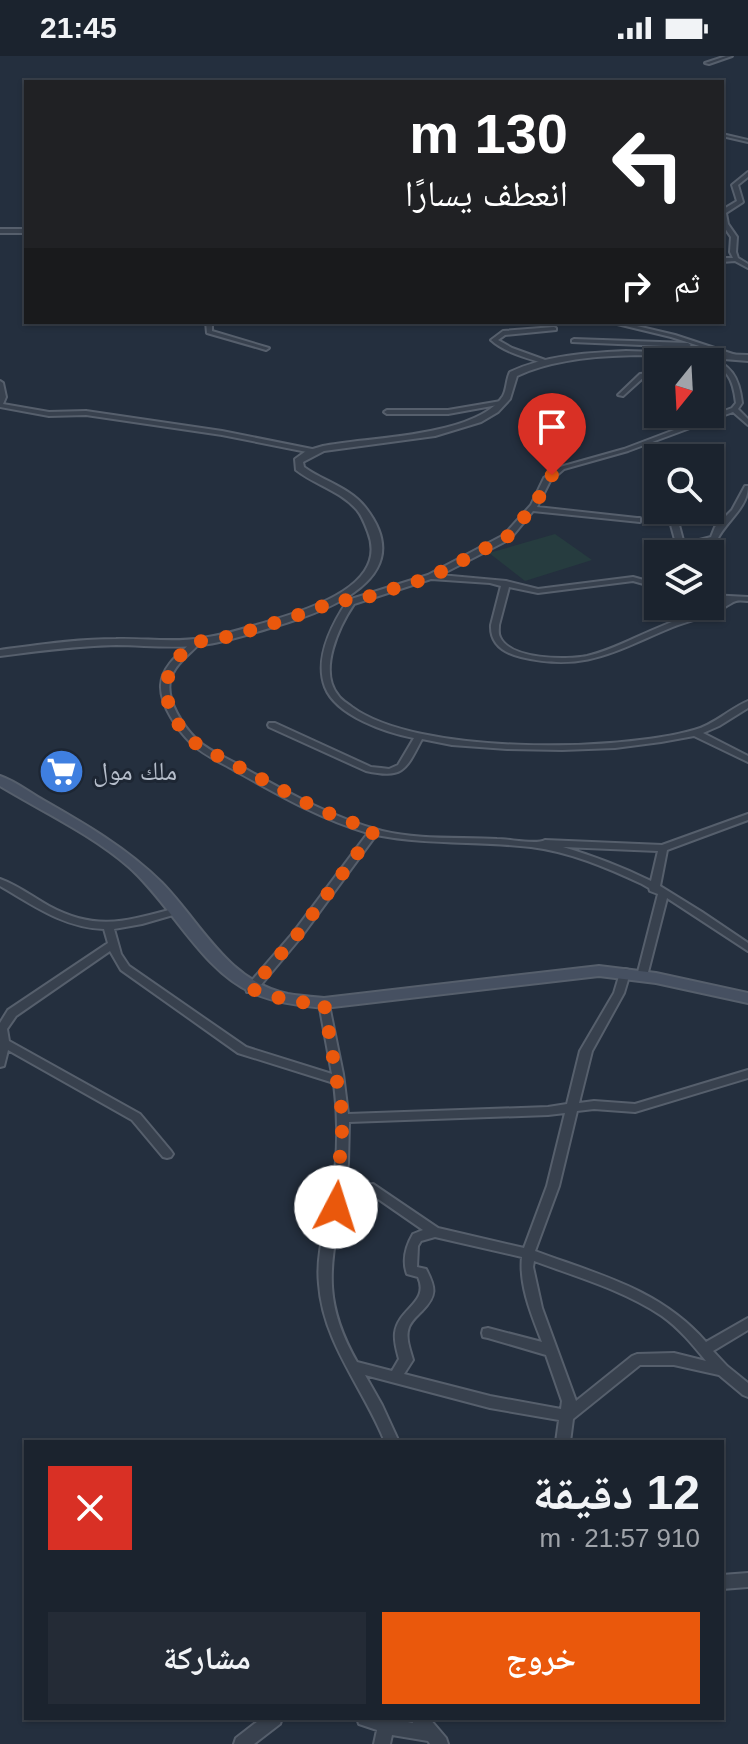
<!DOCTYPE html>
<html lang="ar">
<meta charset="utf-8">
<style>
body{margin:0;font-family:Helvetica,"Noto Naskh Arabic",sans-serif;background:#242b36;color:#f1f3f6;direction:rtl;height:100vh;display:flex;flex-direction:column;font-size:30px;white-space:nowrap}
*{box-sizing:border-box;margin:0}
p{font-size:26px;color:#a0a4aa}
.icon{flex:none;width:44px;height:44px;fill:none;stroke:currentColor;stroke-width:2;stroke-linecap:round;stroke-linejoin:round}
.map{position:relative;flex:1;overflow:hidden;direction:ltr}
.side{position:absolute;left:24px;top:1384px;width:700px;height:280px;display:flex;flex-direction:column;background:#1b232e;border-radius:0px;box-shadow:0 2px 6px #0004,0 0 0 2px #39404a;direction:rtl}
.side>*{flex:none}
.guide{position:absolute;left:24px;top:24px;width:700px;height:244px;border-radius:0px;box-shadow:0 2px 6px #0004,0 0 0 2px #39404a;direction:rtl;background:#202124;color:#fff;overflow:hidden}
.needle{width:52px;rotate:198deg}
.controls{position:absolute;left:644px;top:292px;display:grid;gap:16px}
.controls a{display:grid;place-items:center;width:80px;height:80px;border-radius:0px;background:#1b232e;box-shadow:0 2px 6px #0004,0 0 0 2px #39404a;font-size:40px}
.pin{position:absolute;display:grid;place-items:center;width:68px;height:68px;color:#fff;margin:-82px -34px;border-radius:50% 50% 50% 0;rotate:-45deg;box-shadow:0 0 8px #0007}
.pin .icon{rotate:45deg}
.me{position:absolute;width:88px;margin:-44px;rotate:5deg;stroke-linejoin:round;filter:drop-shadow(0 0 6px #0008)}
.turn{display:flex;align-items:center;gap:28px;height:168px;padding:0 24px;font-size:36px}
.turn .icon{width:104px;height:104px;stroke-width:2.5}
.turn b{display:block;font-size:56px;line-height:68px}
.then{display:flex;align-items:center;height:76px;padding:0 24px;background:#0003;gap:16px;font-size:30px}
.round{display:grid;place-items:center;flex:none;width:84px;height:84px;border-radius:0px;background:#242b36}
.headline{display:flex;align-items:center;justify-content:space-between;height:136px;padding:0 24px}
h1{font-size:48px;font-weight:700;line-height:60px}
.primary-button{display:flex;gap:16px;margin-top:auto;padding:16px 24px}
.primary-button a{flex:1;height:92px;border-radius:0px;background:#ea580c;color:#fff;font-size:32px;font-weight:700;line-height:92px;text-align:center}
.primary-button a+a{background:#242b36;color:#f1f3f6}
.status{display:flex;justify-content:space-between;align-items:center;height:56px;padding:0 40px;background:#1b232e;direction:ltr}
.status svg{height:22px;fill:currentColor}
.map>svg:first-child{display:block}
.green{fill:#263c3f}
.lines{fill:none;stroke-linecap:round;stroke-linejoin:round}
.minor-casing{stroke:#565f6c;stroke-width:4}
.tertiary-casing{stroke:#565f6c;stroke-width:4}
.secondary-casing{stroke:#565f6c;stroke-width:4}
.minor{fill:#38414e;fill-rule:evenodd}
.tertiary{fill:#38414e;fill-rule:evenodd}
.secondary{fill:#465061;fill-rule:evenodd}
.route{stroke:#ea580c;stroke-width:14;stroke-dasharray:0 25.2}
.labels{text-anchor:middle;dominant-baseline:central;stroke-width:6;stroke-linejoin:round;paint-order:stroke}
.poi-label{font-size:26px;fill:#b4bcc9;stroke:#1d2633;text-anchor:start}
</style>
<div class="status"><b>21:45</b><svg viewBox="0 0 49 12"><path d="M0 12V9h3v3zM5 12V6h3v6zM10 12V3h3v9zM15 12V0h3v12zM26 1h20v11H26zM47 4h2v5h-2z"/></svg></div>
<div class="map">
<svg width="748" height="1688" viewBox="0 0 748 1688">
<rect width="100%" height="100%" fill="#242f3e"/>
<!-- green -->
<polygon class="green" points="555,478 592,504 525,525 489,497"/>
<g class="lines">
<defs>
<g id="minor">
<polygon points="726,0 732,0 709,8 705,7"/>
<polygon points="722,78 748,84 748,86 722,80"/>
<polygon points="748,116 748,121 738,129 743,146 726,157 728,168 737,181 736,196 738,202 748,208 748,212 735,205 722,206 722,202 733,202 730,196 731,181 722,168 722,154 737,145 732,129"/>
<rect x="0" y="173" width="26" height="4"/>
<polygon points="206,266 212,266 212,275 269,292 266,294 207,277"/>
<polygon points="609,266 620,266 675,279 742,301 737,302 671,281"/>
<path d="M 554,271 L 556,272 L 556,274 L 505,279 L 498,284 L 512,292 L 548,305 L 548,307 L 546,308 C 528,302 505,297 491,284 L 503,275 Z"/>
<polygon points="574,283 688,287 691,289 688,291 572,286 572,284"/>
<path d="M 706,299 C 731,309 739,320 742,347 L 738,353 L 748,363 L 748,369 L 733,356 L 628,395 L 564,413 L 550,425 L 537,451 L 637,462 L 640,462 L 640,466 L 533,455 L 510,483 L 440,519 L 506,525 L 538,533 L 633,521 L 658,528 L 658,532 L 633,525 L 538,537 L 509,531 L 499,569 C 499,574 498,577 500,581 C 510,604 567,604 587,600 C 613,594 637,580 662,570 C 683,561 705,556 725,544 L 710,543 L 710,539 L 748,541 L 748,545 C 744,545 740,544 736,545 C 732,546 729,549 725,551 C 718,555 711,558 703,561 C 691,565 679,568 668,573 C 613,596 583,616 521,601 C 504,597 490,588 491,569 L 501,530 L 490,527 L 431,523 L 354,548 C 339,570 318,615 338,639 C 341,644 347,647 352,651 C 417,699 617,696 694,674 C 714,669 729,653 748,645 L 748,652 L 719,670 L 703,677 L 748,700 L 748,706 L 694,680 L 661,686 L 615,692 L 562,694 L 507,693 L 452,689 L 422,683 C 406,714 403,723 366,715 L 269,671 L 268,669 L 269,667 L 275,667 L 371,711 L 381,712 L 389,713 L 398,709 L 414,682 C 387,677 336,660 325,631 C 314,602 332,568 348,544 L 428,519 L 504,479 L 531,449 L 544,422 L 560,411 L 624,393 L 732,352 L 736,347 C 733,321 727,313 704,302 L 703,301 Z"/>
<polygon points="658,316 658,320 644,321 623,340 618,339 640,318"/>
<polygon points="0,325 3,327 6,341 3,348 49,356 86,355 222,375 312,393 315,395 312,397 222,379 86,359 49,360 0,351"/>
<polygon points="501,345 503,346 503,348 448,358 387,358 384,356 387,354 448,354"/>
<path d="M 745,430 L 748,430 C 748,452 726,465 717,484 L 684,493 L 678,498 L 670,498 L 677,491 L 671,469 L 676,457 L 679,457 L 683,459 L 679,469 L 684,488 L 711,481 L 715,471 L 732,454 Z"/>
<path d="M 193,585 L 196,585 L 200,587 C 190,598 174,608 170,625 C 166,645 183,670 197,684 C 210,696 229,703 244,712 C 288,737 333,762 382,775 C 419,784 460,781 497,783 C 510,783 536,789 545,784 L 662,789 L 748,758 L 748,764 L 667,794 L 660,830 L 702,856 L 748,887 L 748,895 L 667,842 L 647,920 L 642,924 L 638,923 L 637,920 L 658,838 L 650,835 L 649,832 L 642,828 C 606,811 570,796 531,791 C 479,785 427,789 376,779 L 301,881 L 255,936 L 247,936 L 246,933 L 247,930 L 293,877 L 368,777 C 320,763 277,738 234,714 C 220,706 204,699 192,688 C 178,675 160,649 161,629 C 162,610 180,597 193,585 ZM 563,791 L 658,795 L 651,825 C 622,811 594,800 563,791 Z"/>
<path d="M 0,823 C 17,829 33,841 49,850 C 97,876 127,865 176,852 L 180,853 L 181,855 L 180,857 L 142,868 L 114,873 L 121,898 L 129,910 L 246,991 L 332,1018 L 319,947 L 320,944 L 328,944 L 343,1018 L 348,1058 L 548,1051 L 567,1048 L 580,995 L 614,937 L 620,917 L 625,913 L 629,914 L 630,917 L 624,937 L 592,995 L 579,1047 L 594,1045 L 635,1048 L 748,1014 L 748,1022 L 635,1056 L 594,1053 L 577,1055 L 559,1130 L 535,1195 C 599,1219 660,1233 706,1286 L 748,1262 L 748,1274 L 713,1295 L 727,1310 L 748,1327 L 748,1341 L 743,1339 L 719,1319 L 674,1309 L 640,1309 L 573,1363 L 570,1386 L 556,1386 L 559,1364 L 490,1352 L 365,1319 L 382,1349 L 399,1386 L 385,1386 C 364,1333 323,1287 319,1228 C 316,1200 325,1171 331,1143 C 338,1105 339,1065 334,1027 L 238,997 L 121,914 L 110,895 L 16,960 L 7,973 L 9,985 L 140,1058 L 171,1095 L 173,1098 L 171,1101 L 167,1102 L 163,1101 L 132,1064 L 8,994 L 4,1010 L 0,1011 L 0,967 L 8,954 L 108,887 L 104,873 C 64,872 33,849 0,830 ZM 565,1057 L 547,1130 L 524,1192 L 438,1172 L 373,1128 L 358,1130 L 344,1140 L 348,1107 L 349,1066 L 548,1059 ZM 364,1138 L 371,1138 L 423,1174 L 413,1178 C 406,1190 402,1204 407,1218 L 418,1221 C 430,1247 398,1252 395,1277 C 394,1286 397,1295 399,1303 L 392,1315 L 357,1306 C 325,1250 328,1216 341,1154 ZM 435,1181 L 522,1201 C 519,1230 532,1260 542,1286 L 488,1272 L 483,1273 L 482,1277 L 483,1281 L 488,1282 L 546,1299 L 562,1345 L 561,1353 L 490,1340 L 404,1318 L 413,1304 C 410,1293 405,1282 409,1271 C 412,1264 417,1260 422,1255 C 437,1240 436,1232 426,1213 L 417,1211 L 418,1190 L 421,1185 ZM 534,1205 C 577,1221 623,1234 662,1260 C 679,1272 693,1289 706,1305 L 674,1297 L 637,1298 L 632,1300 L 576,1345 L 542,1252 L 533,1211 Z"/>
<polygon points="748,1517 748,1531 722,1533 722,1519"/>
<polygon points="262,1662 282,1662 280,1668 254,1688 234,1688 236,1682"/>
<polygon points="357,1662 386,1662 413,1667 411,1662 429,1662 446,1682 448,1688 430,1688 428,1685 392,1679 390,1688 374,1688 377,1674 359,1668"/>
</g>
<path id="tertiary" d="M 626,295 L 748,299 L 748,305 C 681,299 578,291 517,320 L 510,343 L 498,356 L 481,366 L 435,380 L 324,395 L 303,406 L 304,411 C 323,425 349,431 365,451 C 421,522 327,555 273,571 C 249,578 226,586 202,589 C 173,593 144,589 116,589 C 77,590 38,595 0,600 L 0,594 C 38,589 77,583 116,583 C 145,582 173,587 202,582 C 224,579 246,572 267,566 C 305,554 390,531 368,476 C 365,468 362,460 357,454 C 341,435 315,429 296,414 L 295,403 L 306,395 L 323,390 C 368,381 476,381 503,340 C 507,333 506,324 510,316 C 546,299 586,297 626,295 Z"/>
<path id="secondary" d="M 0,720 C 15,725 29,736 43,744 C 85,768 127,792 162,827 C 202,868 227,925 288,938 C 299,940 312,941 324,942 L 599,910 L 656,917 L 748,937 L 748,947 L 656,927 L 599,920 L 324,952 C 299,949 276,947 253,937 C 202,915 171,848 129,811 C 91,778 43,756 0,730 Z"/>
</defs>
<!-- minor casing -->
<use href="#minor" class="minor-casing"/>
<!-- tertiary casing -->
<use href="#tertiary" class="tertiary-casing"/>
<!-- secondary casing -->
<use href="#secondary" class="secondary-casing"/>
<!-- minor -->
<use href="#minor" class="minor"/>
<!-- tertiary -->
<use href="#tertiary" class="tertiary"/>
<!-- secondary -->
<use href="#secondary" class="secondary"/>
</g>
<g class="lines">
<!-- route -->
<path class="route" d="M 336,1151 L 343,1062 L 324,947 L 292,946 L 251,933 L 297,879 L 374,775 L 318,753 L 199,690 C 163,662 151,616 194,588 C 203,583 219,583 230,580 C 268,570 305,557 342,543 L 351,546 L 431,521 L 507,481 L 534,450 L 552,419"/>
</g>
<!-- icons -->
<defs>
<symbol id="supermarket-disc" viewBox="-11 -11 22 22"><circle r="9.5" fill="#3f7fe0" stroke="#1d2633"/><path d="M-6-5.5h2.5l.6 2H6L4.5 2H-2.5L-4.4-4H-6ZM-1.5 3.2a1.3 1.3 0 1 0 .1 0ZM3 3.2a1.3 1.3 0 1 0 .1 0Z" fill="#fff"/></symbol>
</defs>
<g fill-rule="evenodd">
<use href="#supermarket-disc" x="36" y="690" width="51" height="51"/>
</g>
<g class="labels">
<!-- poi labels -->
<g class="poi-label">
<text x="93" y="715">ملك مول</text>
</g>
</g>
</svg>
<div class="controls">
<a><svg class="needle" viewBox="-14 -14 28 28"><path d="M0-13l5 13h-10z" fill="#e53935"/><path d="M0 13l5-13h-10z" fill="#a0a4aa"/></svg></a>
<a><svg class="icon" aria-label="search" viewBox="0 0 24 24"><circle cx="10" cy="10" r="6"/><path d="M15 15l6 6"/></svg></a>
<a><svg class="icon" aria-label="layers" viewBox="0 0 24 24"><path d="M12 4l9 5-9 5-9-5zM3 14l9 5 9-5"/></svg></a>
</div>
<div class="pin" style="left:552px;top:419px;background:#d93025"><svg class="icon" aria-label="arrive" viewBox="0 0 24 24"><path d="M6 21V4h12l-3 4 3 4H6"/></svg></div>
<svg class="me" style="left:336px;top:1151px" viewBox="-20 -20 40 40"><circle r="19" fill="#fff"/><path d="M0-13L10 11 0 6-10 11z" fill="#ea580c"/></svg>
<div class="guide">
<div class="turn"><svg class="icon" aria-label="left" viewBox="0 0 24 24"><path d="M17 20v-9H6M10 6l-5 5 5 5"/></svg><div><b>130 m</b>انعطف يسارًا</div></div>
<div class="then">ثم<svg class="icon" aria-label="right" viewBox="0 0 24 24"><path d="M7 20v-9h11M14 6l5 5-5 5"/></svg></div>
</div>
<section class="side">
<div class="headline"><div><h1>12 دقيقة</h1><p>910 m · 21:57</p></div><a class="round" style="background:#d93025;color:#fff"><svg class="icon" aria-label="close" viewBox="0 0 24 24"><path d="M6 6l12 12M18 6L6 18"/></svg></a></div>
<div class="primary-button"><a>خروج</a><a>مشاركة</a></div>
</section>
</div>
